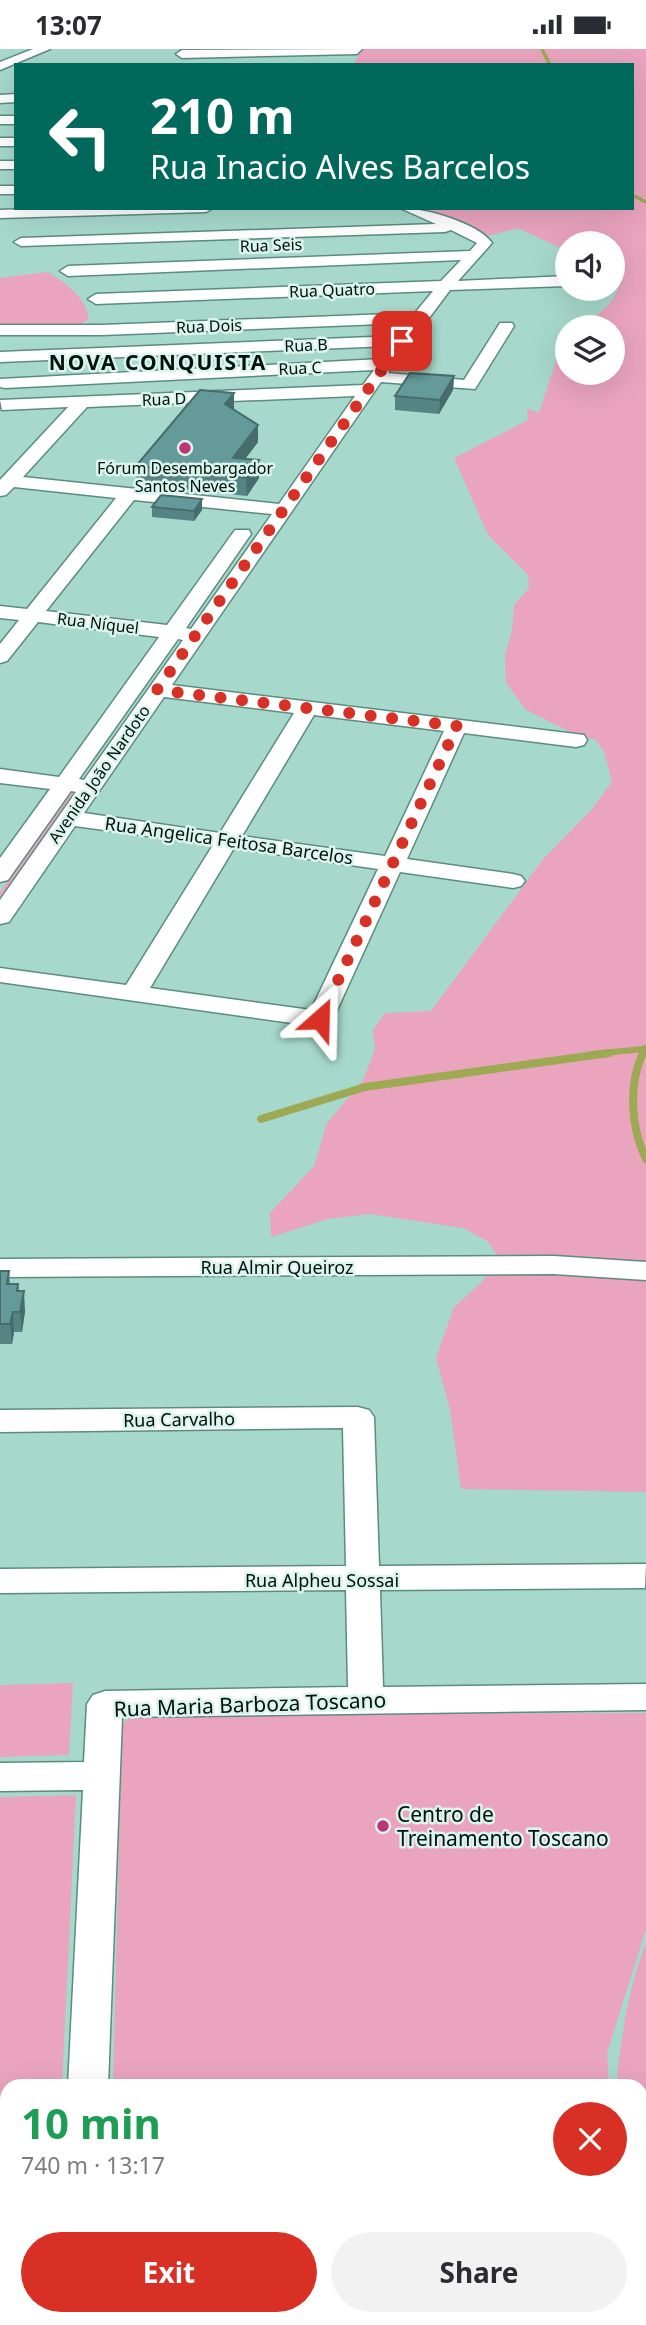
<!DOCTYPE html>
<meta charset="utf-8">
<style>
body{margin:0;font-family:"Noto Sans",sans-serif;background:#f2f2f3;color:#2b2b33;height:100vh;display:flex;flex-direction:column;font-size:26px;white-space:nowrap}
*{box-sizing:border-box;margin:0}
p{font-size:23px;color:#7c7c81}
.icon{flex:none;width:38px;height:38px;fill:none;stroke:currentColor;stroke-width:2;stroke-linecap:round;stroke-linejoin:round}
.map{position:relative;flex:1;overflow:hidden}
.panel{position:absolute;left:0px;top:2030px;width:648px;height:247px;display:flex;flex-direction:column;background:#fff;border-radius:21px 21px 0 0;box-shadow:0 7px 28px #0002}
.panel>*{flex:none}
.top-card{position:absolute;left:14px;top:14px;width:620px;height:147px;border-radius:0px;box-shadow:0 7px 28px #0002;background:#00695c;color:#fff;overflow:hidden}
.fabs{position:absolute;left:555px;top:182px;display:grid;gap:14px}
.fabs a{display:grid;place-items:center;width:70px;height:70px;border-radius:50%;background:#fff;box-shadow:0 7px 28px #0002;font-size:35px}
.pin{position:absolute;display:grid;place-items:center;width:60px;height:60px;color:#fff;margin:-30px;border-radius:14px;box-shadow:0 4px 10px #0006}
.me{position:absolute;width:77px;margin:-38px;rotate:25deg;stroke-linejoin:round;filter:drop-shadow(0 0 5px #0008)}
.turn{display:flex;align-items:center;gap:24px;height:147px;padding:0 21px;font-size:32px}
.turn .icon{width:91px;height:91px;stroke-width:2.5}
.turn b{display:block;font-size:49px;line-height:60px}
.round{display:grid;place-items:center;flex:none;width:74px;height:74px;border-radius:37px;background:#f2f2f3}
.overview{display:flex;align-items:center;justify-content:space-between;height:119px;padding:0 21px}
h1{font-size:42px;font-weight:700;line-height:52px;color:#1e9e55}
.button{display:flex;gap:14px;margin-top:auto;padding:14px 21px}
.button a{flex:1;height:80px;border-radius:42px;background:#d93025;color:#fff;font-size:28px;font-weight:700;line-height:80px;text-align:center}
.button a+a{background:#f2f2f3;color:#2b2b33}
.status{display:flex;justify-content:space-between;align-items:center;height:49px;padding:0 35px;background:#fff;direction:ltr}
.status svg{height:19px;fill:currentColor}
.map>svg:first-child{display:block}
.green{fill:#eaa4be}
.lines{fill:none;stroke-linecap:round;stroke-linejoin:round}
.stream-far2{stroke:#9ea954;stroke-width:3.5}
.stream-far1{stroke:#9ea954;stroke-width:6}
.stream{stroke:#9ea954;stroke-width:8}
.minor-casing{stroke:#5b8c7f;stroke-width:3}
.minor{fill:#fff;fill-rule:evenodd}
.wall{fill:#568484}
.shaded-wall{fill:#466c6c}
.building{fill:#649a9a;stroke:#466c6c;stroke-width:2}
.route{stroke:#d93025;stroke-width:12;stroke-dasharray:0 21.6}
.poi-dot{fill:#bc3576;stroke:#dbf4ec;stroke-width:2.5}
.labels{text-anchor:middle;dominant-baseline:central;stroke-width:5;stroke-linejoin:round;paint-order:stroke}
.far-street-label{font-size:16px;fill:#01110d;stroke:#dbf4ec}
.far-poi-label{font-size:16px;fill:#01110d;stroke:#dbf4ec}
.street-label{font-size:18px;fill:#01110d;stroke:#dbf4ec}
.far-district-label{font-size:21px;font-weight:bold;letter-spacing:2px;fill:#01110d;stroke:#dbf4ec}
.near-street-label{font-size:21px;fill:#01110d;stroke:#dbf4ec}
.near-poi-label{font-size:21px;fill:#01110d;stroke:#dbf4ec;text-anchor:start}
</style>
<div class="status"><b>13:07</b><svg viewBox="0 0 49 12"><path d="M0 12V9h3v3zM5 12V6h3v6zM10 12V3h3v9zM15 12V0h3v12zM26 1h20v11H26zM47 4h2v5h-2z"/></svg></div>
<div class="map">
<svg width="646" height="2276" viewBox="0 0 646 2276">
<rect width="100%" height="100%" fill="#a6d9cb"/>
<!-- green -->
<g class="green">
<path d="M 362,0 L 646,0 L 646,1443 L 461,1440 L 450,1360 L 436,1309 L 454,1258 L 481,1234 L 499,1209 L 487,1192 L 463,1179 L 370,1165 L 328,1170 L 271,1188 L 270,1164 L 314,1117 L 327,1074 L 363,1031 L 375,1000 L 373,981 L 385,964 L 431,962 L 544,809 L 592,760 L 612,733 L 604,703 L 596,691 L 570,683 L 526,661 L 506,634 L 505,606 L 512,582 L 514,556 L 529,539 L 528,526 L 488,486 L 454,409 L 528,371 L 527,359 L 539,364 L 561,297 L 567,291 L 567,324 L 612,324 L 612,278 L 580,278 C 599,265 618,253 620,229 L 613,222 L 612,194 L 567,194 L 567,202 L 518,179 L 487,187 L 413,159 L 632,159 L 632,16 L 353,16 Z"/>
<path d="M 48,223 C 68,236 84,246 89,270 L 77,277 L 0,283 L 0,229 Z"/>
<polygon points="70,742 75,742 0,850 0,843"/>
<polygon points="73,1634 69,1706 0,1708 0,1636"/>
<polygon points="646,1664 646,1880 607,2004 609,2037 113,2037 122,1674 135,1666"/>
<polygon points="76,1746 62,2037 7,2037 7,2270 51,2270 50,2276 0,2276 0,1748"/>
<path d="M 646,1894 L 646,2173 L 645,2173 L 640,2155 L 640,2037 L 616,2037 C 621,1988 628,1940 646,1894 Z"/>
</g>
<g class="lines">
<!-- stream-far2 -->
<g class="stream-far2">
<polyline points="542,0 550,16"/>
<polyline points="632,146 646,153"/>
</g>
<!-- stream-far1 -->
<g class="stream-far1">
<polyline points="592,1005 644,1000"/>
<polyline points="642,1005 645,999"/>
</g>
<!-- stream -->
<g class="stream">
<path d="M 643,1004 C 628,1035 631,1080 646,1110"/>
<polyline points="261,1070 365,1038 609,1004"/>
</g>
<defs>
<g id="minor">
<polygon points="33,0 50,0 0,21 0,13"/>
<polygon points="362,0 357,5 182,9 176,5 182,1"/>
<polygon points="16,45 16,53 0,54 0,46"/>
<rect x="0" y="67" width="16" height="8"/>
<rect x="0" y="89" width="16" height="8"/>
<rect x="0" y="112" width="16" height="8"/>
<rect x="0" y="137" width="16" height="8"/>
<polygon points="51,159 213,159 206,163 0,169 0,161"/>
<path d="M 400,159 C 425,159 478,174 492,194 L 458,232 L 567,227 L 567,237 L 450,241 L 388,324 L 464,331 L 500,274 L 512,274 L 514,277 L 475,340 L 381,333 L 172,636 L 584,686 L 587,691 L 584,696 L 576,698 L 464,684 L 407,810 L 513,825 L 521,827 L 525,832 L 521,837 L 513,839 L 400,823 L 333,970 L 329,975 L 320,978 L 0,933 L 0,919 L 126,936 L 213,796 L 75,777 L 9,873 L 0,875 L 0,851 L 76,743 L 71,742 L 8,831 L 0,833 L 0,809 L 50,740 L 0,734 L 0,720 L 59,728 L 159,588 L 38,573 L 7,612 L 0,614 L 0,595 L 19,571 L 0,569 L 0,557 L 27,560 L 116,449 L 14,438 L 6,446 L 0,447 L 0,431 L 68,358 L 2,361 L 0,351 L 363,336 L 374,321 L 5,339 L 0,338 L 0,330 L 381,310 L 390,297 L 0,313 L 0,303 L 397,287 L 408,274 L 102,286 L 0,286 L 0,276 L 102,276 L 415,264 L 433,242 L 96,255 L 88,250 L 96,245 L 441,232 L 461,211 L 68,227 L 60,222 L 68,217 L 470,202 L 477,194 L 451,181 L 445,183 L 21,197 L 14,193 L 21,189 L 436,175 ZM 355,347 L 279,455 L 23,428 L 87,358 ZM 134,451 L 272,465 L 191,580 L 186,579 L 251,485 L 249,481 L 235,481 L 167,576 L 46,562 ZM 178,590 L 183,591 L 84,731 L 79,730 ZM 164,648 L 294,664 L 220,784 L 84,764 ZM 314,666 L 444,682 L 385,807 L 242,787 ZM 234,799 L 378,820 L 311,961 L 150,939 Z"/>
<polygon points="554,1207 646,1213 646,1231 554,1225 0,1228 0,1210"/>
<polygon points="358,1358 369,1361 374,1368 379,1517 646,1515 645,1539 380,1541 383,1638 646,1635 646,1661 122,1668 108,2037 68,2037 83,1741 0,1742 0,1714 84,1713 87,1655 93,1646 105,1642 348,1638 346,1541 0,1544 0,1520 346,1517 343,1379 0,1383 0,1361"/>
<rect x="55" y="2270" width="44" height="6"/>
</g>
</defs>
<!-- minor casing -->
<use href="#minor" class="minor-casing"/>
<!-- minor -->
<use href="#minor" class="minor"/>
</g>
<!-- wall -->
<g class="wall">
<polygon points="454,327 453,341 439,365 395,361 395,347"/>
<polygon points="234,361 258,393 245,410 259,411 259,429 247,447 137,435 136,417"/>
<polygon points="202,450 202,461 194,472 152,468 152,458"/>
<polygon points="0,1222 9,1222 10,1235 18,1235 19,1242 25,1262 22,1283 14,1283 12,1295 0,1295"/>
</g>
<!-- shaded-wall -->
<g class="shaded-wall">
<polygon points="454,327 453,341 439,365 440,351"/>
<polygon points="234,344 234,361 225,355"/>
<polygon points="258,376 258,393 233,426 233,409"/>
<polygon points="259,411 259,429 247,447 246,429"/>
<polygon points="202,450 202,461 194,472 194,462"/>
<polygon points="24,1242 25,1262 22,1283 20,1263"/>
<polygon points="13,1263 14,1283 12,1295 10,1275"/>
</g>
<!-- building -->
<g class="building">
<polygon points="410,324 454,327 440,351 395,347"/>
<polygon points="200,341 234,344 225,355 258,376 233,409 259,411 246,429 136,417"/>
<polygon points="161,446 202,450 194,462 152,458"/>
<polygon points="0,1222 9,1222 7,1235 18,1235 17,1242 24,1242 20,1263 13,1263 10,1275 0,1275"/>
</g>
<g class="lines">
<!-- route -->
<polyline class="route" points="320,970 457,677 157,641 402,292"/>
</g>
<!-- markers -->
<g class="poi-dot">
<circle cx="185" cy="399" r="7"/>
<circle cx="383" cy="1777" r="7"/>
</g>
<g class="labels">
<!-- far-street labels -->
<g class="far-street-label">
<text transform="translate(271 196) rotate(-2)">Rua Seis</text>
<text transform="translate(332 241) rotate(-2)">Rua Quatro</text>
<text transform="translate(209 277) rotate(-2)">Rua Dois</text>
<text transform="translate(306 296) rotate(-2)">Rua B</text>
<text transform="translate(300 319) rotate(-3)">Rua C</text>
<text transform="translate(164 350) rotate(-2)">Rua D</text>
<text transform="translate(98 574) rotate(7)">Rua Níquel</text>
<text transform="translate(99 725) rotate(-55)">Avenida João Nardoto</text>
</g>
<!-- far-poi labels -->
<g class="far-poi-label">
<text x="185" y="419">Fórum Desembargador<tspan x="185" dy="18">Santos Neves</tspan></text>
</g>
<!-- street labels -->
<g class="street-label">
<text transform="translate(229 791) rotate(8)">Rua Angelica Feitosa Barcelos</text>
<text x="277" y="1218">Rua Almir Queiroz</text>
<text transform="translate(179 1370) rotate(-1)">Rua Carvalho</text>
<text x="322" y="1531">Rua Alpheu Sossai</text>
</g>
<!-- far-district labels -->
<g class="far-district-label">
<text x="158" y="313">NOVA CONQUISTA</text>
</g>
<!-- near-street labels -->
<g class="near-street-label">
<text transform="translate(250 1655) rotate(-2)">Rua Maria Barboza Toscano</text>
</g>
<!-- near-poi labels -->
<g class="near-poi-label">
<text x="397" y="1765">Centro de<tspan x="397" dy="24">Treinamento Toscano</tspan></text>
</g>
</g>
</svg>
<div class="fabs">
<a><svg class="icon" aria-label="sound" viewBox="0 0 24 24"><path d="M4 9h4l5-4v14l-5-4H4zM17 9q2 3 0 6"/></svg></a>
<a><svg class="icon" aria-label="layers" viewBox="0 0 24 24"><path d="M12 4l9 5-9 5-9-5zM3 14l9 5 9-5"/></svg></a>
</div>
<div class="pin" style="left:402px;top:292px;background:#d93025"><svg class="icon" aria-label="arrive" viewBox="0 0 24 24"><path d="M6 21V4h12l-3 4 3 4H6"/></svg></div>
<svg class="me" style="left:320px;top:970px" viewBox="-20 -20 40 40"><path d="M0-17L14 15 0 8-14 15z" fill="#d93025" stroke="#fff" stroke-width="4"/></svg>
<div class="top-card">
<div class="turn"><svg class="icon" aria-label="left" viewBox="0 0 24 24"><path d="M17 20v-9H6M10 6l-5 5 5 5"/></svg><div><b>210 m</b>Rua Inacio Alves Barcelos</div></div>
</div>
<section class="panel">
<div class="overview"><div><h1>10 min</h1><p>740 m · 13:17</p></div><a class="round" style="background:#d93025;color:#fff"><svg class="icon" aria-label="close" viewBox="0 0 24 24"><path d="M6 6l12 12M18 6L6 18"/></svg></a></div>
<div class="button"><a>Exit</a><a>Share</a></div>
</section>
</div>
